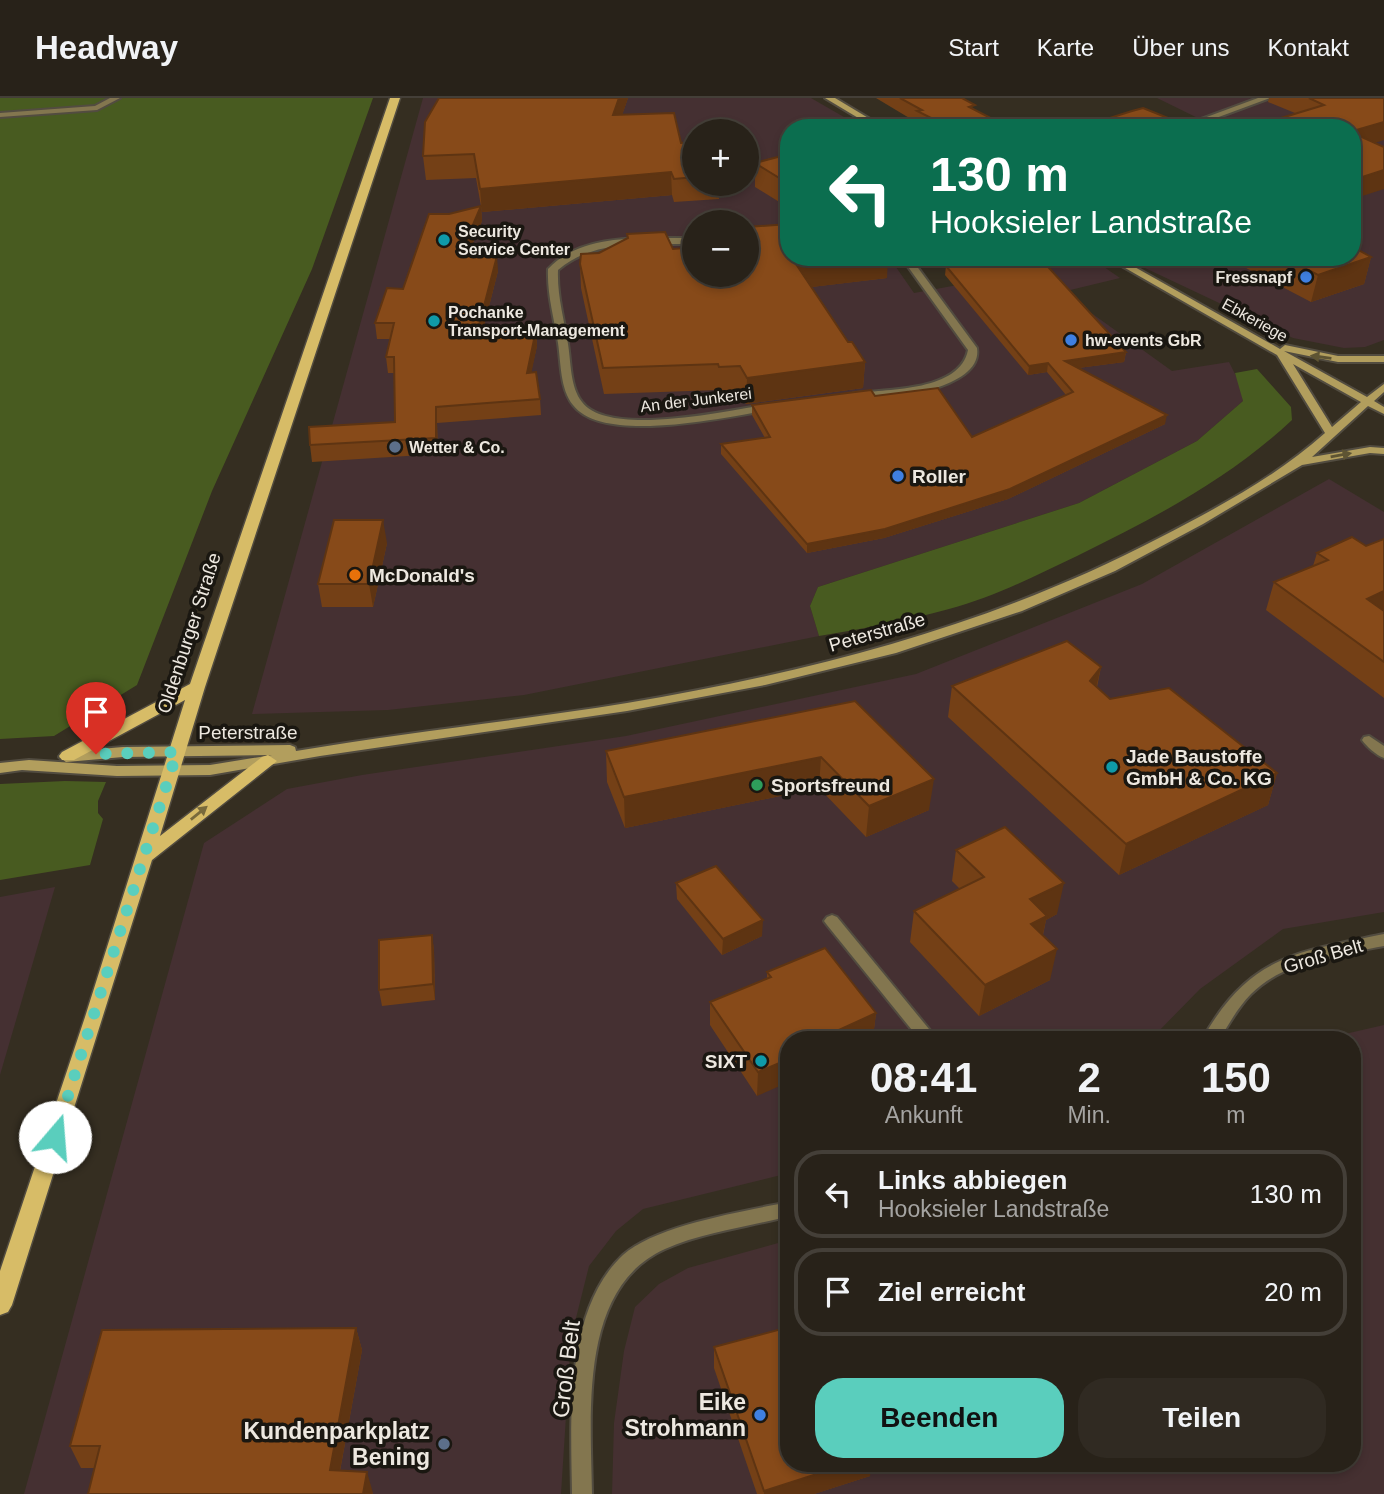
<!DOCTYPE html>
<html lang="de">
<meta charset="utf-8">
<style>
body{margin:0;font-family:Helvetica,sans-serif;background:#302a22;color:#f1f3f6;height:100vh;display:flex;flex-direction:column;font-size:26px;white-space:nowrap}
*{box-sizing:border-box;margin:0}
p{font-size:23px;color:#a5a4a2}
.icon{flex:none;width:38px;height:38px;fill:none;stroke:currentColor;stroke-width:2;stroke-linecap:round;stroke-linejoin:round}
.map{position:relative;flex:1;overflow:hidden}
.sheet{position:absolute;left:780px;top:933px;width:581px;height:441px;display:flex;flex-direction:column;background:#282219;border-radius:28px;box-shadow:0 4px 10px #0003,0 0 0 2px #443f38}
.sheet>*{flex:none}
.banner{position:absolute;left:780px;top:21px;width:581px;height:147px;border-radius:28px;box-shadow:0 4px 10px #0003,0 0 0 2px #443f38;background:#0b6e4f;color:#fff;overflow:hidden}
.tools{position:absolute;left:682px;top:21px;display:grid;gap:14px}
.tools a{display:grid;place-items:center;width:77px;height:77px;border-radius:50%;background:#282219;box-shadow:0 4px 10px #0003,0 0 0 2px #443f38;font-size:35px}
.pin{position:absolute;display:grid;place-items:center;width:60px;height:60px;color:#fff;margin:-72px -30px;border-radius:50% 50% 50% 0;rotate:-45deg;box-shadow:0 0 7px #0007}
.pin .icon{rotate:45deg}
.me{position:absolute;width:77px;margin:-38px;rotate:18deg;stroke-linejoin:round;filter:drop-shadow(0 0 5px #0008)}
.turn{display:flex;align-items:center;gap:24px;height:147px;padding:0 35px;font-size:32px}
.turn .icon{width:91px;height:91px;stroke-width:2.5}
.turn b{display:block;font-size:49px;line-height:60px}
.eta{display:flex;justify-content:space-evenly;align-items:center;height:119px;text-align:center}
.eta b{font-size:42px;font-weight:700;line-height:49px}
.primary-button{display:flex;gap:14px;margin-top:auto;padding:14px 35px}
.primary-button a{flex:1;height:80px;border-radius:28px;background:#5acebd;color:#111;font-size:28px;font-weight:700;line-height:80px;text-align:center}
.primary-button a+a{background:#302a22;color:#f1f3f6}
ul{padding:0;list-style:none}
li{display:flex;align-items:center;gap:21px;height:88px;margin:0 14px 10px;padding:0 21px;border:4px solid #443f38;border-radius:28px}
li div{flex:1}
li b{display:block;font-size:26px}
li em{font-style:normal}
header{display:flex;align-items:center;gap:42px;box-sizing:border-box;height:98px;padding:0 35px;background:#282219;border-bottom:2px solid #443f38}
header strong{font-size:33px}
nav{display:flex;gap:38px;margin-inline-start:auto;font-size:24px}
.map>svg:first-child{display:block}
.commercial{fill:#453032;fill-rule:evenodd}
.industrial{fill:#453031}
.green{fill:#485b20}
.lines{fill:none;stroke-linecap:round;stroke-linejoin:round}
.street-casing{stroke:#524c40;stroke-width:4}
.secondary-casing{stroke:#524c40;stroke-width:4}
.primary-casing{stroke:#524c40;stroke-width:3}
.street{fill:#83764f;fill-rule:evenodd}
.secondary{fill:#b29e5d;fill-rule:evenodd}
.primary{fill:#d7bc67;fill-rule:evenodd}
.wall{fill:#744016}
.shaded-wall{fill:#5e3412}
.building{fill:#874a19;stroke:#5e3412;stroke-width:2}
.oneway{fill:#5e5433}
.oneway2{fill:#786a3c}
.route{stroke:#5acebd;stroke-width:12;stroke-dasharray:0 21.6}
.culture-dot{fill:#0f9aa8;stroke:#1a1711;stroke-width:2.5}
.shop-dot{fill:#3f7fe0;stroke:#1a1711;stroke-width:2.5}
.service-dot{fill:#5c6f8a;stroke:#1a1711;stroke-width:2.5}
.food-dot{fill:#e8710a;stroke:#1a1711;stroke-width:2.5}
.leisure-dot{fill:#2e9e5b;stroke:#1a1711;stroke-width:2.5}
.labels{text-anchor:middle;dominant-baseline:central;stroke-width:7;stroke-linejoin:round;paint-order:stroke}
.far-poi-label{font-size:16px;font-weight:bold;fill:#ede8e0;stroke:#1a1711;text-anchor:start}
.far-street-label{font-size:16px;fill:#ede8e0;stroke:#1a1711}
.poi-label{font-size:19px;font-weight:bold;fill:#ede8e0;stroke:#1a1711;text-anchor:start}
.street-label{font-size:19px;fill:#ede8e0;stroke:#1a1711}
.near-street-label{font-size:23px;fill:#ede8e0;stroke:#1a1711}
.near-poi-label{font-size:23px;font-weight:bold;fill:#ede8e0;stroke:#1a1711;text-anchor:end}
</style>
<header>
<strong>Headway</strong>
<nav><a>Start</a><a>Karte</a><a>Über uns</a><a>Kontakt</a></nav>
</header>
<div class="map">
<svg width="1384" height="1396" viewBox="0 0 1384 1396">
<rect width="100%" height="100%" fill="#352e21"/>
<!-- commercial -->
<g class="commercial">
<path d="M 423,0 L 811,0 L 863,30 L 789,30 L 789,159 L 889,159 L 914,195 L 1094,162 L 1120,180 L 1062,194 L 1172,273 L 1229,264 L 1239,284 L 1243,303 L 1197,343 L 1079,405 L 818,489 L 810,508 L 819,538 L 524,597 L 388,612 L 252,616 ZM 695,33 L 747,33 L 747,86 L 695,86 ZM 695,124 L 747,124 L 747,177 L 695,177 Z"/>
<polygon points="1157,0 1384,0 1384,242 1365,249 1344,250 1293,240 1145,170 1177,159 1353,159 1353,30 1203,30 1212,27"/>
<polygon points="1329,381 1384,414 1384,814 1283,831 1200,891 1151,941 789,942 789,1075 643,1111 616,1133 589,1168 571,1240 561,1396 24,1396 204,745 287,691 362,677 626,638 916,576 1142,486"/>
<polygon points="55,789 0,977 0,799"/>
</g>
<!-- industrial -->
<polygon class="industrial" points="1384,927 1384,1396 612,1396 614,1325 624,1253 635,1209 659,1186 688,1170 789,1142 789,1365 1353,1365 1353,942 1323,941"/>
<!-- green -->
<g class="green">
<polygon points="0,0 373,0 312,171 212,393 137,587 54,638 0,641"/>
<path d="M 1257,271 L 1291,309 L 1292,322 C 1228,382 1154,420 1077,458 C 1035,478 994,499 949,511 C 906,523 862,531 819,538 L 810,508 L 818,489 L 1079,405 L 1197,343 L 1243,303 L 1235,275 Z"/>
<polygon points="65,683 106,684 98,703 98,715 103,721 90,767 0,782 0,686"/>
</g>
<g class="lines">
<defs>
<g id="street">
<polygon points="110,0 120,0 97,12 0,19 0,15 95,8"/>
<polygon points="1258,0 1270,0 1189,30 1177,30"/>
<path d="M 695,140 L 695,146 C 649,147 595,140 558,172 C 557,197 564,221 568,246 C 571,264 570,289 582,304 C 609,340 730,312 770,306 L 775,309 L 770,312 C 726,319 603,347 573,307 C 560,291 561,265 558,245 C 554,220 547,196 548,171 C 583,133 648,141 695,140 Z"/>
<path d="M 901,159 L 910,159 L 977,250 C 984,292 881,304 852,300 L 852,296 L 856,295 C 890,291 960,293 968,252 Z"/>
<path d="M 1369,638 L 1384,648 L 1384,660 C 1376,657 1367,649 1362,642 L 1364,639 Z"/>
<polygon points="832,817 837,819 938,942 920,942 827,827 824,823 827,819"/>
<path d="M 1384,836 L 1384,848 C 1339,857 1285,862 1251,896 C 1238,909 1229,926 1219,942 L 1202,942 C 1249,857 1297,854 1384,836 Z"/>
<path d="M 789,1104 L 789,1118 C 749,1129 703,1134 665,1151 C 578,1190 591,1317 592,1396 L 572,1396 C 571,1323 564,1212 623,1157 C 656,1127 745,1113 789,1104 Z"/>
</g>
<g id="secondary">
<polygon points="825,0 835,0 885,30 875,30"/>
<path d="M 1106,159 L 1117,159 L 1280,251 L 1285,247 L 1338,258 L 1384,258 L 1384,264 L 1338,264 L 1284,253 L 1367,299 L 1384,286 L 1384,294 L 1374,303 L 1384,309 L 1384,316 L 1368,308 L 1312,359 L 1370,349 L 1384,350 L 1384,356 L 1370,355 L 1302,367 L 1203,426 L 1115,473 L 1022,513 L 896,555 L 765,587 L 627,613 L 320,658 L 210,677 L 117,678 L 22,672 L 0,675 L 0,665 L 29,662 L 117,668 L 210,667 L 272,657 L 123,659 L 66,664 L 59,659 L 66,654 L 123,649 L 290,647 L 295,649 L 296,653 C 406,634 517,623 627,605 C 815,573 990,528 1159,440 C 1217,410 1276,379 1325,335 L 1277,257 ZM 1293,266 L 1361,304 L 1332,329 Z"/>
</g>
<polygon id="primary" points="390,0 400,0 205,589 160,738 262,659 268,657 277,663 152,762 12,1207 8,1214 0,1217 0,1173 85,919 185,602 74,662 62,662 59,658 62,654 190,586"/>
</defs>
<!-- street casing -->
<use href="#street" class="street-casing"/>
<!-- secondary casing -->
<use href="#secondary" class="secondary-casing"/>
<!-- primary casing -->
<use href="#primary" class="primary-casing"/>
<!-- street -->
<use href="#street" class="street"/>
<!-- secondary -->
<use href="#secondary" class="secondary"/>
<!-- primary -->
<use href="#primary" class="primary"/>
</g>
<!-- wall -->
<g class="wall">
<polygon points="628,0 622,17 681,45 695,44 695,86 720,86 719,101 674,104 672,97 482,114 476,80 426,82 423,58"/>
<polygon points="876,0 962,0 975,12 1010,30 920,30 916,28 916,24"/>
<polygon points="1269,0 1384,0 1375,45 1295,15 1268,4"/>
<polygon points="789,56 789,110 755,89 755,65"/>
<polygon points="481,108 482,123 468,157 498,173 483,232 536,232 537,248 531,274 540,301 541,317 437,325 438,356 312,364 310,347 395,324 394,275 388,275 386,259 390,241 377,241 375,225 403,191 449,116"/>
<polygon points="627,136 673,151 695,177 887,180 811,189 848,244 865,264 863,290 746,306 739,294 719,296 718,292 604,296 581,190 580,166 627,140"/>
<polygon points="1225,159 1371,159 1364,186 1311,204"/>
<polygon points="946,168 1126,254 1124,264 1078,270 1165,326 1008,401 884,440 807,455 721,356 721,346 765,340 752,317 752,307 875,298 972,339 1066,297 1047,274 1028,277 945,177"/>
<polygon points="1384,441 1384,600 1266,512 1274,484 1313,468 1317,455 1366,448"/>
<polygon points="387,445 373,509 322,509 318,486"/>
<polygon points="1101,569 1097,589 1110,601 1277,675 1268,707 1119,777 948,619 952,588"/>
<polygon points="855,603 929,712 866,739 819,690 625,730 607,684 606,653"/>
<polygon points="956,752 1057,816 1046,822 1043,837 1050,882 979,918 910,844 914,813 960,791 952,783"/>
<polygon points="676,785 762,838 722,857 677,801"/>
<polygon points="432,837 434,853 435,902 382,908 379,892"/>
<polygon points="767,874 876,915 873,939 789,942 757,998 710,927 710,904 767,881"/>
<polygon points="356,1230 362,1252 340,1373 373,1395 372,1396 88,1396 95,1370 81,1370 70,1348"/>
<polygon points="714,1249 870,1378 814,1396 757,1396 714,1270"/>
</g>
<!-- shaded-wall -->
<g class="shaded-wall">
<polygon points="619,0 628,0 614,40 613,17"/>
<polygon points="1384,24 1384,42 1353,52 1353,33"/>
<polygon points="1384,72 1384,91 1353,101 1353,82"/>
<polygon points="671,74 672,97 482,114 480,91"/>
<polygon points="481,108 482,123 461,172 460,157"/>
<polygon points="497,158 498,173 479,247 478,231"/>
<polygon points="853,159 888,159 887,180 795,191 796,166"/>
<polygon points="1371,159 1364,186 1311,204 1318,177"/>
<polygon points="536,232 537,248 528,291 527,275"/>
<polygon points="1126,254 1124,264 1063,272 1065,263"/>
<polygon points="865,264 863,290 746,306 747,280"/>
<polygon points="1048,265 1047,274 1028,277 1029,268"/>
<polygon points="436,309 437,325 438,356 436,340"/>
<polygon points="1167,317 1165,326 1008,401 884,440 807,455 807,446"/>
<polygon points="383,422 387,445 373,509 369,486"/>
<polygon points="1384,493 1384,517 1367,501"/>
<polygon points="1101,569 1094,599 1090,583"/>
<polygon points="821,659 819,690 625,730 624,699"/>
<polygon points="1277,675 1268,707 1119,777 1126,746"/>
<polygon points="934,681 929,712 866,739 869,708"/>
<polygon points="1064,785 1057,816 1046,822 1040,849 1025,857 1030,801"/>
<polygon points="763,822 762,838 722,857 723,841"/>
<polygon points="432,837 434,853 435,902 433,886"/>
<polygon points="1057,851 1050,882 979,918 985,887"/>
<polygon points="876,915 873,939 868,942 816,942"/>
<polygon points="789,961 789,984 757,998 758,974"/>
<polygon points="356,1230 362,1252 336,1394 330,1372"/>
<polygon points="851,1365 872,1365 870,1378 814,1396 764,1396 764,1393"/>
<polygon points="367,1374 373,1395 372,1396 363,1396"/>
</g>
<!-- building -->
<g class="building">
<polygon points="439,0 619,0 613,17 674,15 681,45 695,44 695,79 674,81 671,74 480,91 474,56 423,58 425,24"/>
<polygon points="900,0 962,0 975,7 969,9 1010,30 951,30 917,13 922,12"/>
<polygon points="1309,0 1384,0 1384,24 1353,33 1353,30 1248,30 1324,7"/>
<polygon points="1143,10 1193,30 1078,30 1132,13"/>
<polygon points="1223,26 1231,30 1207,30"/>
<polygon points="1353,35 1384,49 1384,72 1353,82"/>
<polygon points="789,56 789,86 755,65"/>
<polygon points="481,108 460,157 497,158 478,231 536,232 527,275 536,274 540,301 436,309 436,340 310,347 309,329 395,324 394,259 386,259 394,225 375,225 387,190 403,191 429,116 449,116"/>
<polygon points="789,126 789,159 853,159 796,166 848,244 852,244 865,264 747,280 740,268 719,269 718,266 603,270 580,166 581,156 599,155 628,140 627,136 665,134 673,151 695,149 695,177 747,177 747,129"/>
<polygon points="1353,149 1371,159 1318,177 1283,159 1353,159"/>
<polygon points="995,159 1039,159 1126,254 1065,263 1167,317 1010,391 885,431 807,446 721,346 770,339 752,307 871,292 875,298 938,290 972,339 1073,294 1048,265 1029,268 946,168"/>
<polygon points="334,422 383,422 369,486 318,486"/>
<polygon points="1352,439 1366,448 1384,441 1384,493 1367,501 1384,513 1384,564 1274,484 1328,462 1317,455"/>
<polygon points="1067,543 1101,569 1090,583 1110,601 1169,590 1277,675 1126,746 952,588"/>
<polygon points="855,603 934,681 869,708 821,659 624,699 606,653"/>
<polygon points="1005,729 1064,785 1030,801 1047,818 1031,826 1057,851 985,887 914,813 984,779 956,752"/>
<polygon points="716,768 763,822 723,841 676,785"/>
<polygon points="432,837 433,886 379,892 379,842"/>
<polygon points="825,850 876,915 817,942 789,942 789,961 758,974 710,904 771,879 767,874"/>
<polygon points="789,1229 789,1365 851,1365 764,1393 714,1249"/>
<polygon points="356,1230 330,1372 367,1374 363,1396 88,1396 100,1348 70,1348 102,1232"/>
</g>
<!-- one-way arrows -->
<defs><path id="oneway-solid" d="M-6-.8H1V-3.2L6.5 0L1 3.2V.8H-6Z" transform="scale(1.75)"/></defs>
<g class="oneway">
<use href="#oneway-solid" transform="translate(1321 259) rotate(-172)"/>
<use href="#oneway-solid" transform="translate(1341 357) rotate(-10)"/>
</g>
<use class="oneway2" href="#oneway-solid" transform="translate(199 715) rotate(-39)"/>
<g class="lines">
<!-- route -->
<polyline class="route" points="55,1039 177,654 96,656"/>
</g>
<!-- markers -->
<g class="culture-dot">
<circle cx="444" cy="142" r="7"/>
<circle cx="434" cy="223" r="7"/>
<circle cx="1112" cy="669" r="7"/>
<circle cx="761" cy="963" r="7"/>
</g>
<g class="shop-dot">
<circle cx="1306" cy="179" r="7"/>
<circle cx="1071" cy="242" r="7"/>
<circle cx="898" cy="378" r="7"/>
<circle cx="760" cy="1317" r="7"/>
</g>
<g class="service-dot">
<circle cx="395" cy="349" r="7"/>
<circle cx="444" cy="1346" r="7"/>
</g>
<circle class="food-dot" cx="355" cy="477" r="7"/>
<circle class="leisure-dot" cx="757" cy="687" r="7"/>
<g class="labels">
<!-- far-poi labels -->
<g class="far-poi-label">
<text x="458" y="133">Security<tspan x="458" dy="18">Service Center</tspan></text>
<text x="1292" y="179" text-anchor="end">Fressnapf</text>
<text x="448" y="214">Pochanke<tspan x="448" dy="18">Transport-Management</tspan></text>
<text x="1085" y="242">hw-events GbR</text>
<text x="409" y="349">Wetter &amp; Co.</text>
</g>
<!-- far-street labels -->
<g class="far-street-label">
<text transform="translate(1255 222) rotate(29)">Ebkeriege</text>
<text transform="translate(696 302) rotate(-7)">An der Junkerei</text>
</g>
<!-- poi labels -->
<g class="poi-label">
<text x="912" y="378">Roller</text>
<text x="369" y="477">McDonald's</text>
<text x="1126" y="658">Jade Baustoffe<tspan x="1126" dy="22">GmbH &amp; Co. KG</tspan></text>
<text x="771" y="687">Sportsfreund</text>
<text x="747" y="963" text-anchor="end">SIXT</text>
</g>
<!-- street labels -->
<g class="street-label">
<text transform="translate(877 534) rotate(-16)">Peterstraße</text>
<text transform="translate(189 535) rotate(-72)">Oldenburger Straße</text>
<text x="248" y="634">Peterstraße</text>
<text transform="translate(1323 858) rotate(-16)">Groß Belt</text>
</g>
<!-- near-street labels -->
<g class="near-street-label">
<text transform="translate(566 1271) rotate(-83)">Groß Belt</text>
</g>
<!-- near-poi labels -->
<g class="near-poi-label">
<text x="746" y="1304">Eike<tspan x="746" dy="26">Strohmann</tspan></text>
<text x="430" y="1333">Kundenparkplatz<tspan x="430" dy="26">Bening</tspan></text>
</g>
</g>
</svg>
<div class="tools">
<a>+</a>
<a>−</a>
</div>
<div class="pin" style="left:96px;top:656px;background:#d93025"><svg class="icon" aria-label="arrive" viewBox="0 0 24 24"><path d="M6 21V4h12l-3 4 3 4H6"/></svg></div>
<svg class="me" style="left:55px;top:1039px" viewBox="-20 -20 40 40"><circle r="19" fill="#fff"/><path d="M0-13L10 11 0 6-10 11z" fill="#5acebd"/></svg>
<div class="banner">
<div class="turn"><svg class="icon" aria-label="left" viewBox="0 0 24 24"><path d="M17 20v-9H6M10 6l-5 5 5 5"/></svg><div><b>130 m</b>Hooksieler Landstraße</div></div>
</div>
<section class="sheet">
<div class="eta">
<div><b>08:41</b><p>Ankunft</p></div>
<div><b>2</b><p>Min.</p></div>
<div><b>150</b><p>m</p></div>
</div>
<ul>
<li><svg class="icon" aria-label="left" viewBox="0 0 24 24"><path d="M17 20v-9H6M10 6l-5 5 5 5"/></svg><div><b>Links abbiegen</b><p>Hooksieler Landstraße</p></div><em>130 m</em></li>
<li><svg class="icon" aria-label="arrive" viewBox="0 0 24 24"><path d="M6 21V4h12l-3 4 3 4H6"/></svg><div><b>Ziel erreicht</b></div><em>20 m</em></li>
</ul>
<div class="primary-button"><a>Beenden</a><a>Teilen</a></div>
</section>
</div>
